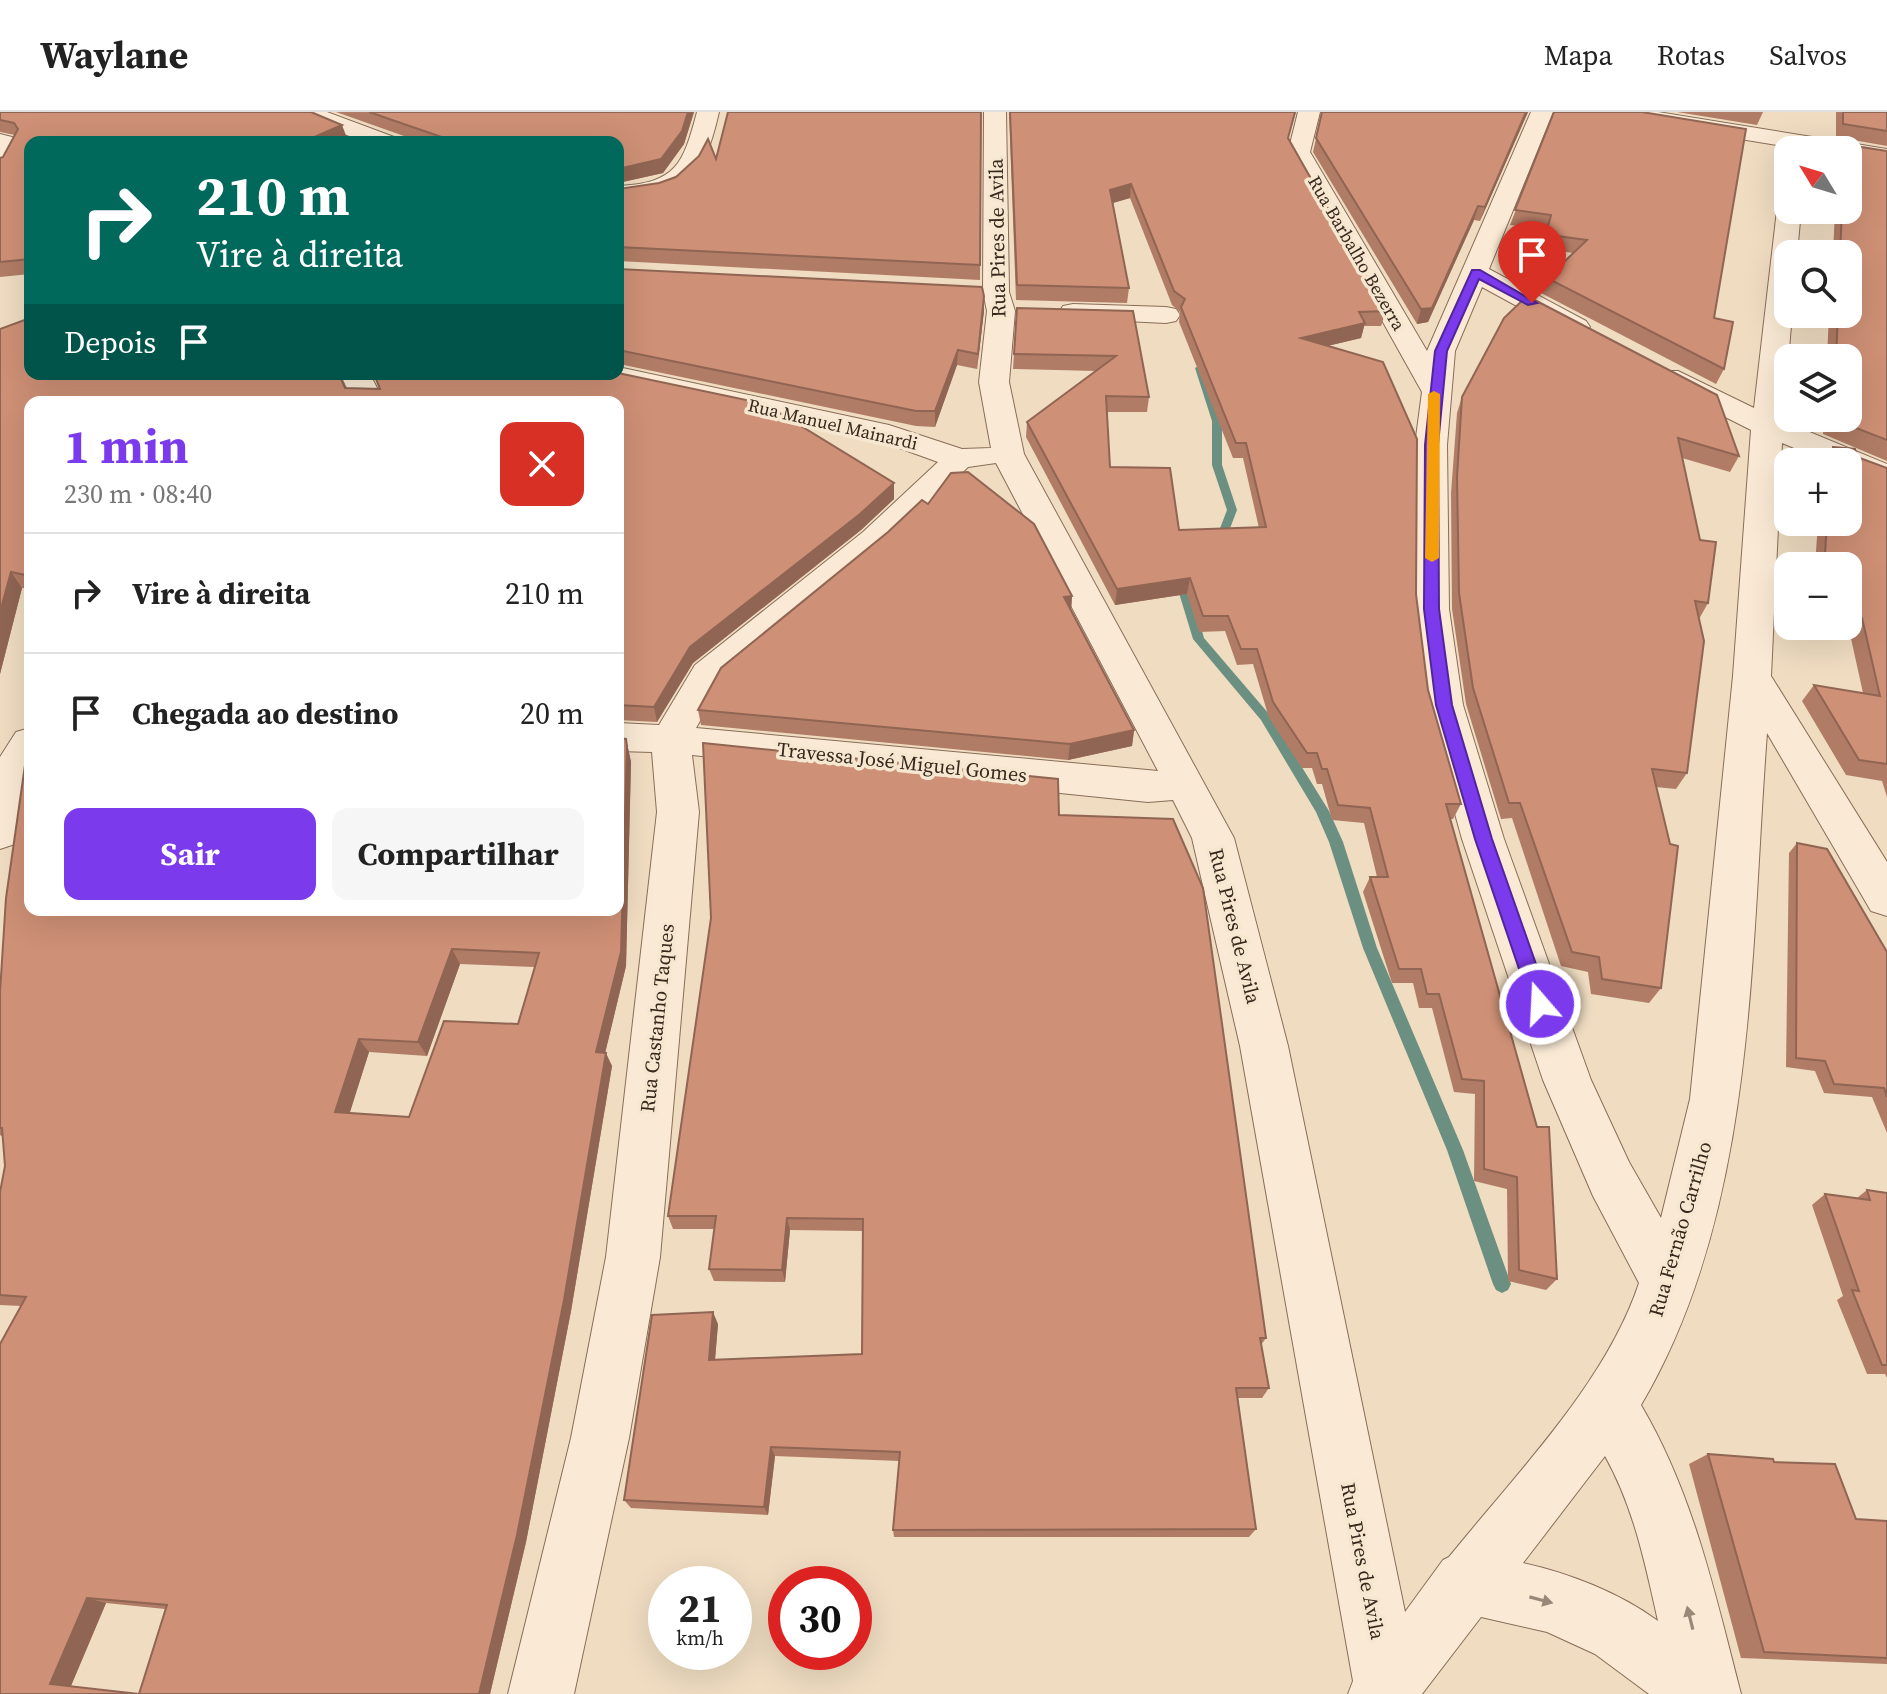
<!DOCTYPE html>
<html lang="pt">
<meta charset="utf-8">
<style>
body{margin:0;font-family:"Source Serif 4",serif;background:#f6f6f6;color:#222;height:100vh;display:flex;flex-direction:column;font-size:30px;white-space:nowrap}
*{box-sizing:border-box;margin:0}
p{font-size:26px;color:#767676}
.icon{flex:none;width:44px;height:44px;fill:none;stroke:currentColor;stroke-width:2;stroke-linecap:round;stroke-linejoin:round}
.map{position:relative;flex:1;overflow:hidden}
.panel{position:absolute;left:24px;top:284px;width:600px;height:520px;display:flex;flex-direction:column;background:#fff;border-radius:16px;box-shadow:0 8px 32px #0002}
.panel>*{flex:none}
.hud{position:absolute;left:24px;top:24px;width:600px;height:244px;border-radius:16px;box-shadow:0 8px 32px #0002;background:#00695c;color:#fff;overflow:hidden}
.needle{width:52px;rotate:308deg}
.fabs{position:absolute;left:1774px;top:24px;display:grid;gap:16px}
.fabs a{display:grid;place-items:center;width:88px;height:88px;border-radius:16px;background:#fff;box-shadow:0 8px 32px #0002;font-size:40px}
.speed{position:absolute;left:648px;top:1454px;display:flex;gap:16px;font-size:40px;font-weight:700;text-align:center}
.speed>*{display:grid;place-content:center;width:104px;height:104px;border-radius:50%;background:#fff;box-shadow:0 8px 32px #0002;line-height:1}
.speed small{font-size:20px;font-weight:400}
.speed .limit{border:12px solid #d22;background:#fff;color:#111}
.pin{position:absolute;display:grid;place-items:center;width:68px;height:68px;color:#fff;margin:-82px -34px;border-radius:50% 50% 50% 0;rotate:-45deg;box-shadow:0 0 8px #0007}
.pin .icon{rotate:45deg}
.me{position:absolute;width:88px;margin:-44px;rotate:341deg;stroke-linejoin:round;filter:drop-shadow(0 0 6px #0008)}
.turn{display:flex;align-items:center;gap:28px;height:168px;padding:0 40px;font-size:36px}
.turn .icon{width:104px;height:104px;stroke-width:2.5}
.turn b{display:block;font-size:56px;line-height:68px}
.then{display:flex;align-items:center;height:76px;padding:0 40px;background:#0003;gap:16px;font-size:30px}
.round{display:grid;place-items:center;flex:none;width:84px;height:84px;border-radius:16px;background:#f6f6f6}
.summary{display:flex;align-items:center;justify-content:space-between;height:136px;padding:0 40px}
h1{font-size:48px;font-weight:700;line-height:60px;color:#7c3aed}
.action{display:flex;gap:16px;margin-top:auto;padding:16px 40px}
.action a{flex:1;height:92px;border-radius:16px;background:#7c3aed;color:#fff;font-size:32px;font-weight:700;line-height:92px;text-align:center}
.action a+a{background:#f6f6f6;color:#222}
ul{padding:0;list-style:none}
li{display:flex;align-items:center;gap:24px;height:120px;padding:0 40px;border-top:2px solid #e0e0e0}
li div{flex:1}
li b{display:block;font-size:30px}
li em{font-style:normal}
header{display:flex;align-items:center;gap:48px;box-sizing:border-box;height:112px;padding:0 40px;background:#fff;border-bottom:2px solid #e0e0e0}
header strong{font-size:38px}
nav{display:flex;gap:44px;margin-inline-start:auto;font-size:28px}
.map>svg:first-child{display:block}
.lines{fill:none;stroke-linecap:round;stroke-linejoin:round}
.stream{fill:#6b9082;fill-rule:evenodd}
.minor-casing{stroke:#896d58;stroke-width:2}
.minor{fill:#faead5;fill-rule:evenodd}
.wall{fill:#b17c65;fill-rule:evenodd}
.shaded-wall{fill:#906553}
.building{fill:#ce9076;stroke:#906553;stroke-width:2;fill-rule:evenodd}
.oneway{fill:#998879}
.route{fill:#7c3aed;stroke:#51269a;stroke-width:2}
.slow{fill:#f59e0b}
.labels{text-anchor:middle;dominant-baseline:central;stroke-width:7;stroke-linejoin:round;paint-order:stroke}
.far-street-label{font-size:18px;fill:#38271d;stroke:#f6e7d1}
.street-label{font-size:20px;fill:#38271d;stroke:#f6e7d1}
</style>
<header>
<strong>Waylane</strong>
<nav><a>Mapa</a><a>Rotas</a><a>Salvos</a></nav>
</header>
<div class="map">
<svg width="1887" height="1582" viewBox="0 0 1887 1582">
<rect width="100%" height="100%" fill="#efdcc1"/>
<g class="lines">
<!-- stream -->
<g class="stream">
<polygon points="1200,253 1205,256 1222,309 1222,353 1237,398 1224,432 1219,435 1214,432 1227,398 1212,353 1212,309 1195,256"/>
<polygon points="1195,466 1201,469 1191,481 1204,526 1269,602 1329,699 1343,730 1377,836 1463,1038 1511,1172 1508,1178 1502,1181 1496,1178 1493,1172 1447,1038 1363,836 1329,730 1316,700 1261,608 1193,527 1179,481 1191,467"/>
</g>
<defs>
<g id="minor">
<polygon points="306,0 327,0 394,25 397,30 365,30 307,8"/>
<path d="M 697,0 L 719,0 C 704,66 687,85 618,88 L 618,74 C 676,71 683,53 697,0 Z"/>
<path d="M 984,0 L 1006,0 L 1009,180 L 1015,199 L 1009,270 L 1024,342 L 1234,726 L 1288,934 L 1405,1500 L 1443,1448 L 1449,1445 C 1515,1363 1606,1271 1639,1171 L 1593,1084 L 1543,968 L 1462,727 L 1425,593 L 1413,497 L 1415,333 L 1422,280 L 1288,40 L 1298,0 L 1320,0 L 1310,40 L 1427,239 L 1531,0 L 1553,0 L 1489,157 L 1586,209 L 1590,215 L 1586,221 L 1566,221 L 1482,175 L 1455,239 L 1447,333 L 1449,497 L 1463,593 L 1504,727 L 1591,968 L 1629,1050 L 1661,1106 L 1690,987 L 1733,564 L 1751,318 L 1658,271 L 1653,265 L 1658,259 L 1678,259 L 1754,296 L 1777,98 L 1788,91 L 1788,98 L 1801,98 L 1797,142 L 1788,142 L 1788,202 L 1792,202 L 1783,309 L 1887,352 L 1887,373 L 1848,358 L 1848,350 L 1828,350 L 1782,331 L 1771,564 L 1887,750 L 1887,804 L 1871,799 L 1767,621 C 1750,842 1757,1097 1641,1293 C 1694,1383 1715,1482 1741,1582 L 1649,1582 L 1595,1542 L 1547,1520 L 1481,1505 L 1422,1582 L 1348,1582 L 1353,1569 L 1240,934 L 1192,726 L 1173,688 L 1148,690 L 692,643 L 699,700 L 660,1145 L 629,1326 L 574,1582 L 508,1582 L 571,1326 L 606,1145 L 657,700 L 652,640 L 618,639 L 618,611 L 659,613 L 695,553 L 863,420 L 938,350 L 880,329 L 611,271 L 601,268 L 596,262 L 618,262 L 618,255 L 889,313 L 962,337 L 991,336 L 979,270 L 987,199 L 983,180 ZM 996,351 L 1158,659 L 696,616 L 722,570 L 887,434 L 968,355 ZM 1605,1344 C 1634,1396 1645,1451 1658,1509 C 1620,1481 1569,1461 1523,1451 Z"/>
<polygon points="1606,0 1658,0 1887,37 1887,51 1848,45 1848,38 1808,38 1617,7"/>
<polygon points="0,22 20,27 23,32 8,57 0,59"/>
<polygon points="1073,192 1166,195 1176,197 1180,203 1176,209 1166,211 1063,206 1059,200 1063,194"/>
<polygon points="340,262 370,262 384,290 354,290"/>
<path d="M 30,616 C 30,655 34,697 15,732 L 0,737 L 0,645 L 16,620 Z"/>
</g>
</defs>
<!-- minor casing -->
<use href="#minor" class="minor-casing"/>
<!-- minor -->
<use href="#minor" class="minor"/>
</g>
<!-- wall -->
<g class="wall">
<polygon points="0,0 347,26 338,30 30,30 30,162 0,165 0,46 3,45 15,23 0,20"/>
<polygon points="336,0 694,0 684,32 663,61 618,71 618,30 421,30"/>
<polygon points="981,0 980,168 618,149 618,77 659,71 716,47"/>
<polygon points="1009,0 1296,0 1288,27 1386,199 1381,214 1364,214 1361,226 1327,234 1416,482 1428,578 1461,692 1453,707 1450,707 1557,1167 1546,1178 1508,1169 1507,1077 1474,1069 1475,982 1454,980 1432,896 1419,896 1413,871 1392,871 1363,780 1370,765 1377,765 1364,711 1332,708 1322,672 1317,672 1312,656 1302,656 1269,606 1253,552 1237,553 1225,519 1199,520 1187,482 1115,493 1026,325 1027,310 1096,259 1013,257 1017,196 1133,199 1149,285 1147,300 1107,300 1110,355 1179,418 1259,416 1243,346 1233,346 1179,210 1180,200 1172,193 1130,86 1113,91 1129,176 1127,191 1016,188"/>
<polygon points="1322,0 1528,0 1480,109 1474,108 1428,210 1417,212 1313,40"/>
<polygon points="1554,0 1714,206 1724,257 1716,272 1541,181 1547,166 1573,141 1552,138 1538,146 1545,117 1510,113"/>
<polygon points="1677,0 1763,0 1757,13"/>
<polygon points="1836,0 1887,0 1887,34 1853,28 1855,34 1887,39 1887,349 1823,322 1824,306 1848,306 1848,246 1827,246 1829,202 1848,202 1848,142 1833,142 1835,98 1848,98 1848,38 1839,38 1845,27 1836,26"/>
<polygon points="618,157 984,199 977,257 957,253 935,315 916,314 619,252 618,253"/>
<polygon points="30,206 30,262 339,262 345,276 380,277 373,262 618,261 765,292 894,371 894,387 861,418 693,551 657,610 618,608 618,290 30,290 30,477 22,476 0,562 0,217"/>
<polygon points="1504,206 1739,344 1730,360 1682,346 1708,491 1699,507 1687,661 1676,677 1656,675 1661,876 1649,891 1591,882 1588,860 1561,854 1512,706 1501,707 1466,592 1452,497 1451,381 1457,301 1462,285"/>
<polygon points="1833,335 1887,356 1887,685 1882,669 1846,663 1802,589 1814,573 1863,581 1850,522 1826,518 1826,514 1848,514 1848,454 1815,454 1818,410 1848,410 1848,350 1823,350"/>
<polygon points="1072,484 1071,498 1134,618 1132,634 1068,648 701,613 698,598"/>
<path d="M 626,627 L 631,650 L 626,854 L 605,941 L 612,954 L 571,1199 L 526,1430 L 490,1582 L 0,1582 L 21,1194 L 0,1193 L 0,1080 L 5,1054 L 3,1025 L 0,1023 L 0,880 L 30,798 ZM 460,852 L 535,855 L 518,912 L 409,1005 L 349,1001 L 369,940 L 427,944 ZM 106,1491 L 165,1497 L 139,1582 L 71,1574 Z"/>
<polygon points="1059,703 1266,1226 1261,1233 1269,1276 1262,1286 1238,1286 1256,1417 1249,1425 894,1425 893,1418 899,1349 775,1344 768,1403 631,1396 624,1388 718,1212 715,1248 862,1242 863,1119 790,1118 785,1170 714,1169 709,1157 714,1117 673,1117 668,1104"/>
<polygon points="1797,731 1887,840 1887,1021 1872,985 1824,981 1815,959 1786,955 1789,741"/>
<polygon points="1867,1078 1887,1081 1887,1266 1885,1262 1867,1262 1837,1188 1843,1184 1812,1093 1825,1082 1857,1086"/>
<polygon points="1708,1342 1774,1350 1856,1407 1887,1409 1887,1552 1741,1546 1689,1352"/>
</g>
<!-- shaded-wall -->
<g class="shaded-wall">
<polygon points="688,0 694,0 684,32 663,61 618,71 618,57"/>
<polygon points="1526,0 1528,0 1480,109 1485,95"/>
<polygon points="342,13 347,26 338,30 303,30"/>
<polygon points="1131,72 1130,86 1109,92 1110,78"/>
<polygon points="1478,94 1474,108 1428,210 1417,212 1421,197"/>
<polygon points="1557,124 1552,138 1538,146 1543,132"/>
<polygon points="984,184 984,199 977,257 978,242"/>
<polygon points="1365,211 1361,226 1298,241 1301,226"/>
<polygon points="958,238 957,253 935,315 935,299"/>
<polygon points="894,371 894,387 861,418 693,551 657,610 654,595 690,535"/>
<polygon points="11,460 22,476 0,562 0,500"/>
<polygon points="1190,466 1187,482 1115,493 1117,477"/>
<polygon points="1072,484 1071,500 1064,485"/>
<polygon points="1134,618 1132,634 1068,648 1070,632"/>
<polygon points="626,627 631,650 626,854 602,954 596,940"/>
<polygon points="452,837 460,852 427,944 418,930"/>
<polygon points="359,927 369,940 346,1013 335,1000"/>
<polygon points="606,941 612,954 571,1199 526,1430 490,1582 479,1582"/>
<polygon points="787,1106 790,1118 785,1170 782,1158"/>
<polygon points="713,1200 718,1212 714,1259 709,1248"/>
<polygon points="771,1335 775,1344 768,1403 764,1395"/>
<polygon points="87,1486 106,1491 70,1576 50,1572"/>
</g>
<!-- building -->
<g class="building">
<polygon points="0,0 311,0 342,13 303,30 30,30 30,147 0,150 0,46 3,45 18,17 14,11 0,8"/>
<polygon points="369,0 688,0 682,19 661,47 618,57 618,30 456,30"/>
<polygon points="728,0 981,0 980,153 618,135 618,77 659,71 676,65 699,44 708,27 716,47"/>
<polygon points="1010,0 1295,0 1288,26 1386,199 1359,200 1365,211 1301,226 1383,250 1417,327 1416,482 1428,578 1461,692 1446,692 1537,1015 1549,1015 1557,1167 1519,1158 1517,1065 1484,1057 1484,969 1462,967 1439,882 1427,882 1421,857 1399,857 1370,765 1388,765 1370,696 1338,693 1327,657 1322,657 1317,641 1307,641 1273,590 1257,537 1241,537 1228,504 1203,504 1190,466 1117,477 1027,310 1116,244 1014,242 1017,196 1133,199 1149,285 1106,284 1110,355 1170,356 1179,418 1266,415 1246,331 1236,331 1181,195 1185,187 1174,179 1131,72 1110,78 1129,176 1017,173"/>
<polygon points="1322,0 1526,0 1485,95 1478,94 1432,196 1421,197 1316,26"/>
<polygon points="1554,0 1642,0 1746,17 1714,206 1733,210 1724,257 1547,166 1587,128 1557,124 1543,132 1551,103 1515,98"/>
<polygon points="1843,0 1887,0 1887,19 1843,12"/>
<polygon points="1845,27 1852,27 1855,34 1887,39 1887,328 1833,307 1848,306 1848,246 1836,246 1838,202 1848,202 1848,142 1840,142 1842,98 1848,98 1848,38 1845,38"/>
<polygon points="618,157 982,175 984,184 978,242 958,238 935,299 916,299 618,238"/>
<polygon points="1527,184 1717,283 1739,344 1678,326 1700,428 1716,430 1708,491 1695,489 1704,529 1687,661 1652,657 1670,732 1678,734 1661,876 1602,867 1599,845 1572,840 1520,691 1509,691 1473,576 1459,481 1457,365 1462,285 1504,206"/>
<polygon points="30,206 30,262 339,262 345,276 380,277 374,262 618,261 765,292 894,371 860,402 690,535 654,595 618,593 618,290 30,290 30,464 11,460 0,500 0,217"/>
<polygon points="1833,335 1855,337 1857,345 1887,356 1887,652 1859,648 1814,573 1880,584 1862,506 1848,504 1848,454 1828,454 1825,442 1827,410 1848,410 1848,350 1832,350"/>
<polygon points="968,360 1034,412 1072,484 1064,485 1134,618 1070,632 698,598 721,556 888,420 922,388 928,392 951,361"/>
<path d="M 618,626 L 626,627 L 627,635 L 621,840 L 596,940 L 606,941 L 564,1188 L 517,1423 L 479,1582 L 0,1582 L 0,1232 L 26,1185 L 0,1183 L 0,1080 L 5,1054 L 2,1016 L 0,1016 L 0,880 L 6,786 L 27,639 L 30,639 L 30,798 L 618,798 ZM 452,837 L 539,841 L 518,912 L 444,909 L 409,1005 L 335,1000 L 359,927 L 418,930 ZM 87,1486 L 167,1493 L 139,1582 L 50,1572 Z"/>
<polygon points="703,631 1058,667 1059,703 1173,707 1203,776 1266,1226 1260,1226 1269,1276 1236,1276 1256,1417 893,1418 900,1340 771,1335 764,1395 624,1388 652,1203 713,1200 709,1248 862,1242 863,1107 787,1106 782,1158 709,1157 716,1104 668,1104 711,806"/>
<polygon points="1797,731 1827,737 1887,840 1887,985 1884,976 1834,972 1825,949 1796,946"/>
<polygon points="1867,1078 1887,1081 1887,1253 1882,1253 1852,1178 1859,1179 1825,1082 1870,1088"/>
<polygon points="1708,1342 1773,1347 1774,1350 1835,1352 1856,1407 1887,1409 1887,1546 1764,1540"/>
</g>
<!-- one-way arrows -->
<defs><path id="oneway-solid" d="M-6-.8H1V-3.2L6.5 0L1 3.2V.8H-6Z" transform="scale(2)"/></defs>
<g class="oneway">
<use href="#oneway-solid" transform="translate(1541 1488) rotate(15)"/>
<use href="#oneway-solid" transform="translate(1690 1506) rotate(-104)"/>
</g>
<!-- route -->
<polygon class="route" points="1472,158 1480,158 1537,191 1528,193 1479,167 1447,239 1438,333 1439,497 1452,593 1492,727 1550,892 1540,900 1531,892 1475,727 1436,593 1424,497 1425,333 1435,239"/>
<!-- slow -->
<polygon class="slow" points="1434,279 1440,282 1439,446 1432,450 1425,446 1428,282"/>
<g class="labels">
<!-- far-street labels -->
<g class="far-street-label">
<text transform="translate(1357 141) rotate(60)">Rua Barbalho Bezerra</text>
<text transform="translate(833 312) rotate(13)">Rua Manuel Mainardi</text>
</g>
<!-- street labels -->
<g class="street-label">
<text transform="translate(997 126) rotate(-91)">Rua Pires de Avila</text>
<text transform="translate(902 650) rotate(6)">Travessa José Miguel Gomes</text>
<text transform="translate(1235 814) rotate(76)">Rua Pires de Avila</text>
<text transform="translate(657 906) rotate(-84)">Rua Castanho Taques</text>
<text transform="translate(1680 1117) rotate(-74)">Rua Fernão Carrilho</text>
<text transform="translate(1363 1449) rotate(79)">Rua Pires de Avila</text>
</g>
</g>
</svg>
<div class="fabs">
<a><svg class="needle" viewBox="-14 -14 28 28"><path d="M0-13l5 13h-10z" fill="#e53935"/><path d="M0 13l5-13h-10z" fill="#767676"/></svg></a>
<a><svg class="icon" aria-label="search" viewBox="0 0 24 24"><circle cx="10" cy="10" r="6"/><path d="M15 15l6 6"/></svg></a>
<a><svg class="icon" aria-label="layers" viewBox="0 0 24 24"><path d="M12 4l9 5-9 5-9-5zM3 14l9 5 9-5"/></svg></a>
<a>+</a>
<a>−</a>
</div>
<div class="speed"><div>21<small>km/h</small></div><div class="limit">30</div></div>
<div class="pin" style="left:1532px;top:191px;background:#d93025"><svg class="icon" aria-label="arrive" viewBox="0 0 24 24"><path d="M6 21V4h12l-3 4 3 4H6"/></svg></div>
<svg class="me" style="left:1540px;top:892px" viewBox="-20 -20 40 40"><circle r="17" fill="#7c3aed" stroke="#fff" stroke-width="3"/><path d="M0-11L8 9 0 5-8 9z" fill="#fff"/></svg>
<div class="hud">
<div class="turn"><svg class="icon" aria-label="right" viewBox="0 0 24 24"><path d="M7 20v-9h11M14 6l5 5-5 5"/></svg><div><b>210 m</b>Vire à direita</div></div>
<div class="then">Depois<svg class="icon" aria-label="arrive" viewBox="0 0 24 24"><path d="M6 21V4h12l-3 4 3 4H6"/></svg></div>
</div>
<section class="panel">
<div class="summary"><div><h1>1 min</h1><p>230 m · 08:40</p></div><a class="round" style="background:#d93025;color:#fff"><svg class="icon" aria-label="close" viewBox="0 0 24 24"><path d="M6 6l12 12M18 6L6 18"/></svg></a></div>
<ul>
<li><svg class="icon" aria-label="right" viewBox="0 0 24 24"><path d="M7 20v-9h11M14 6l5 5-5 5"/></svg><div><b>Vire à direita</b></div><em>210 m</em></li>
<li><svg class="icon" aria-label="arrive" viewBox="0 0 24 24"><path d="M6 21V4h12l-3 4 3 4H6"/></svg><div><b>Chegada ao destino</b></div><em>20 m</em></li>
</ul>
<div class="action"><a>Sair</a><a>Compartilhar</a></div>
</section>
</div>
